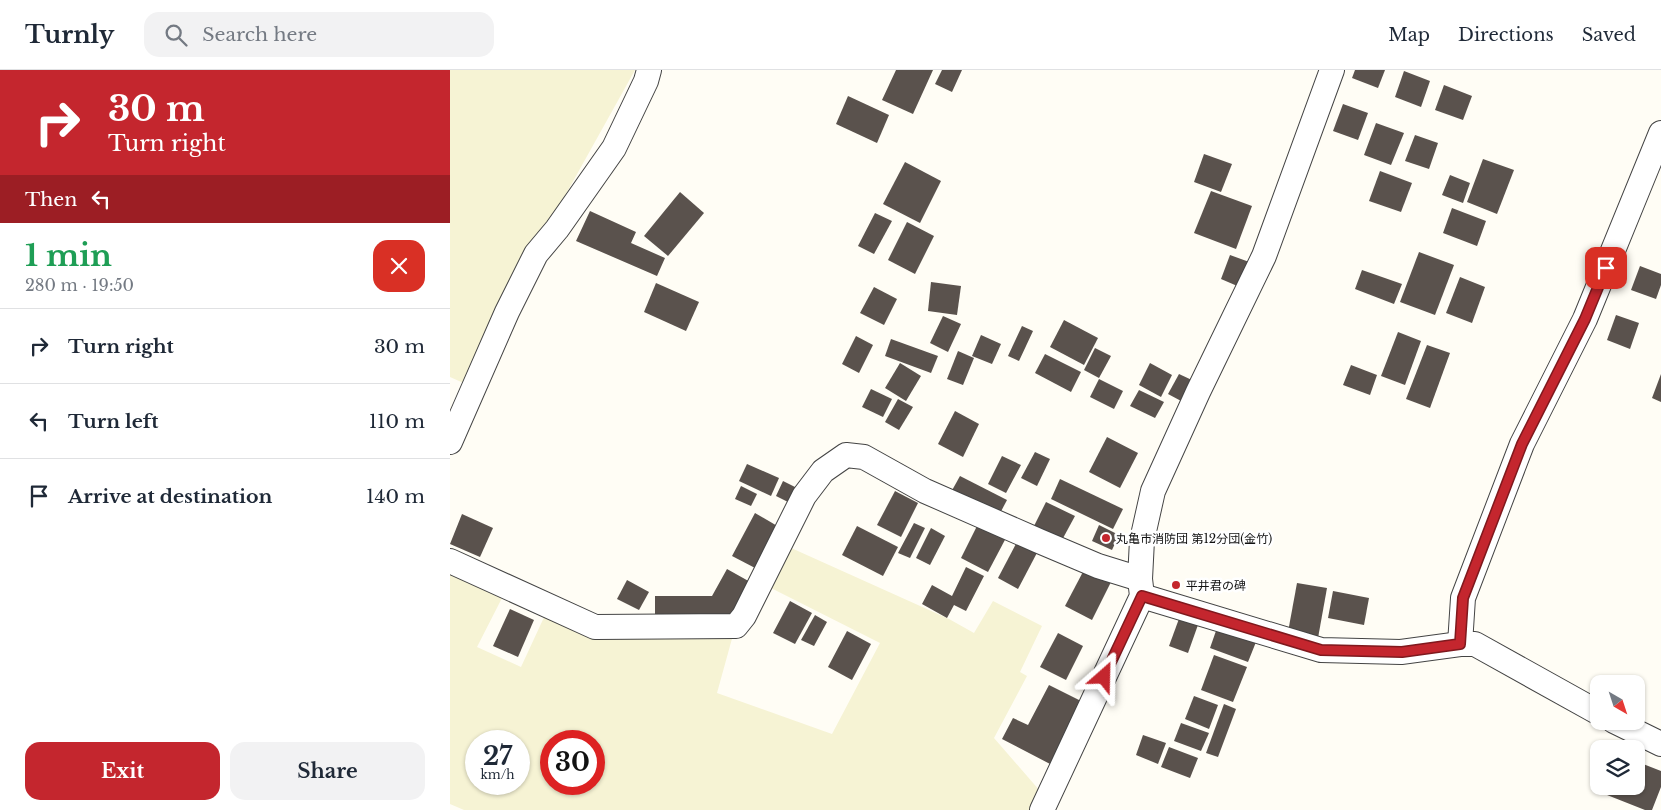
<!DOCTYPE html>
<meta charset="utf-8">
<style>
body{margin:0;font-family:"Libre Baskerville","Noto Sans JP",serif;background:#f2f2f3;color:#1f2937;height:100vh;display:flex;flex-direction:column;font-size:19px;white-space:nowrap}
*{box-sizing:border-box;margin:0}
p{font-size:16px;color:#747a83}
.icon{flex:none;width:28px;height:28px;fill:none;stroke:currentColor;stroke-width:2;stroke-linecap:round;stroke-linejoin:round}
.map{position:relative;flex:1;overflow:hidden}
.drawer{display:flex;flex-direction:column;background:#fff;width:450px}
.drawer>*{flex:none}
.banner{background:#c4262e;color:#fff;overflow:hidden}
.needle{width:32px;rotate:141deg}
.controls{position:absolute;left:1140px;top:605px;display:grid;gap:10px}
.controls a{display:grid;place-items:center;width:55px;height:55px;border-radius:10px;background:#fff;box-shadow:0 1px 4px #0004;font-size:25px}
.speed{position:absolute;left:15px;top:660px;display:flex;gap:10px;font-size:25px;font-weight:700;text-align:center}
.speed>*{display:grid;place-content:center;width:65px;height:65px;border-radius:50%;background:#fff;box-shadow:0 1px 4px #0004;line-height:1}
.speed small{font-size:12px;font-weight:400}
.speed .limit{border:8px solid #d22;background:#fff;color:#111}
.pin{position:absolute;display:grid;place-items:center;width:42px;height:42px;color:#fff;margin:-21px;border-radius:10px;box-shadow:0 2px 8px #0006}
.me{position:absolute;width:55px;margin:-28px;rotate:25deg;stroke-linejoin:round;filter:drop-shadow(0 0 4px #0008)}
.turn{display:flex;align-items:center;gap:18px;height:105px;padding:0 25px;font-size:22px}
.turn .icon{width:65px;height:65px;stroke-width:2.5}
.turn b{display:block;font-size:35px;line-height:42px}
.then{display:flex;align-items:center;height:48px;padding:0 25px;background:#0003;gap:10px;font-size:19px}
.round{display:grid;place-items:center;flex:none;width:52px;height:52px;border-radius:15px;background:#f2f2f3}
.headline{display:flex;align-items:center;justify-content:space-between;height:85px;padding:0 25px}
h1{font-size:30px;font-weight:700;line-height:38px;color:#1e9e55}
.button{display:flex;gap:10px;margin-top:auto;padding:10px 25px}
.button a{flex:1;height:58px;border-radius:15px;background:#c4262e;color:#fff;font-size:20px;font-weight:700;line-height:58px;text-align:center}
.button a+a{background:#f2f2f3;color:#1f2937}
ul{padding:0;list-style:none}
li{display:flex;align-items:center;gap:15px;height:75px;padding:0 25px;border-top:1px solid #e0e1e3}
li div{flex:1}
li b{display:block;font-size:19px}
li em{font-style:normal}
header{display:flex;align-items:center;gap:30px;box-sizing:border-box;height:70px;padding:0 25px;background:#fff;border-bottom:1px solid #e0e1e3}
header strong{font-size:24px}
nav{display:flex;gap:28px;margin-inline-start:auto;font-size:18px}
.search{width:350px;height:45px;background:#f2f2f3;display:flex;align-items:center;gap:12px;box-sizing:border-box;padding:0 18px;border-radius:15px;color:#747a83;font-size:19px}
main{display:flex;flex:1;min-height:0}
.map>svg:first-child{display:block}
.farmland{fill:#f6f3d4;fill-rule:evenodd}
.building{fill:#5a524d}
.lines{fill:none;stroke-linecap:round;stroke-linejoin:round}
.minor-casing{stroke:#444;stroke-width:26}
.minor{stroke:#fff;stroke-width:24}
.route-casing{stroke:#7f191e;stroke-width:12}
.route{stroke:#c4262e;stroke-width:9}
.poi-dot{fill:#c4262e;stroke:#fff;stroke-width:2}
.labels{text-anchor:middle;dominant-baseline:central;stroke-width:5;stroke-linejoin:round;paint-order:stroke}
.poi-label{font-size:12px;fill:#111;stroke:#fff;text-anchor:start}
</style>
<header>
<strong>Turnly</strong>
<div class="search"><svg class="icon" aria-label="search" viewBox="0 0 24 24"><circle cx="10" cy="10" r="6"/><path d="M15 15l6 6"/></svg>Search here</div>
<nav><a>Map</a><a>Directions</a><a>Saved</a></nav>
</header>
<main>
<section class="drawer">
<div class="banner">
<div class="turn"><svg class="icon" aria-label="right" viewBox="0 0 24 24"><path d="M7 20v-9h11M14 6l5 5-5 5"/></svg><div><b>30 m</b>Turn right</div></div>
<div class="then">Then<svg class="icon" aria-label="left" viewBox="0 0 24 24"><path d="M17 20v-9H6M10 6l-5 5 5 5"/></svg></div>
</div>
<div class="headline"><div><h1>1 min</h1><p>280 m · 19:50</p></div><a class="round" style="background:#d93025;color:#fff"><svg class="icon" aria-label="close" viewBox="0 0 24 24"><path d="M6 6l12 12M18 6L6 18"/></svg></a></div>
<ul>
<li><svg class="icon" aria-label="right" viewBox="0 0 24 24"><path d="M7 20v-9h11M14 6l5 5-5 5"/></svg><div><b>Turn right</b></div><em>30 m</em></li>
<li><svg class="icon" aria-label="left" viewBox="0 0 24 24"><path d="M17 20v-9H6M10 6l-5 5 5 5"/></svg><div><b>Turn left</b></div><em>110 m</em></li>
<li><svg class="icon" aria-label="arrive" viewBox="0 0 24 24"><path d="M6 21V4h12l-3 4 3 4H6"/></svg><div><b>Arrive at destination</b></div><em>140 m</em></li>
</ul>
<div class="button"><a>Exit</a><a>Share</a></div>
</section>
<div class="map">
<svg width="1211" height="740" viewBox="0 0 1211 740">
<rect width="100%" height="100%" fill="#fffdf5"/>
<!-- farmland -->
<g class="farmland">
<polygon points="0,0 185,0 87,176 18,315 0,307"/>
<path d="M 339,477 L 499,549 L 524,563 L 543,531 L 592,556 L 570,602 L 577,606 L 544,668 L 590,721 L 579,740 L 14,740 L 0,734 L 0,504 L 52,528 L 27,577 L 71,597 L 96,543 L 283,565 L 267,623 L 382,664 L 430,573 L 317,516 ZM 26,671 L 69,671 L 69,714 L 26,714 ZM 101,671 L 144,671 L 144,714 L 101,714 Z"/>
</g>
<!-- building -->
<g class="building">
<polygon points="446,0 483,0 463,44 432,30"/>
<polygon points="492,0 512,0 502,22 485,14"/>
<polygon points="905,0 935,0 928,18 902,8"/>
<polygon points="954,1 980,11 971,37 945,27"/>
<polygon points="994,15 1022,26 1013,50 985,40"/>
<polygon points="398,26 439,45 427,73 386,54"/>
<polygon points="893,34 918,43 908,70 883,61"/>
<polygon points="926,53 954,63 941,95 914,85"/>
<polygon points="965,65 988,73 979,99 955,91"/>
<polygon points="754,84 782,94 771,122 744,112"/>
<polygon points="1033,89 1064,100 1047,144 1017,132"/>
<polygon points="455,92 491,111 470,153 433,134"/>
<polygon points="930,101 962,113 951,142 919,131"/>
<polygon points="1000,105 1020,113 1013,133 992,125"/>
<polygon points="761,121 802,136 786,179 744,163"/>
<polygon points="230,122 254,143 218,186 194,166"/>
<polygon points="1002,138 1036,151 1027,176 993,163"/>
<polygon points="140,141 186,162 181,173 215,188 207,206 126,171"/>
<polygon points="425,143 442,151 424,184 408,176"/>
<polygon points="457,152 484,166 465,204 438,190"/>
<polygon points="969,182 1004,195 985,245 950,232"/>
<polygon points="780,185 802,193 792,218 771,209"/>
<polygon points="1190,196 1211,204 1211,215 1206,229 1181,220"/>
<polygon points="912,200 952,214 944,234 905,219"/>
<polygon points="1010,207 1035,217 1022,253 996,243"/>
<polygon points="481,212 511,216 507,245 478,241"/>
<polygon points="206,213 249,232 236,261 194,242"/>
<polygon points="424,217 447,229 434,255 410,243"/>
<polygon points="1166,245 1189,253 1180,279 1157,270"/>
<polygon points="493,246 511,254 498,282 480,273"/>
<polygon points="614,250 648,268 634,295 600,277"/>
<polygon points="572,256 583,261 569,291 558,286"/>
<polygon points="948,262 971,271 955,315 931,306"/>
<polygon points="531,265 551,274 542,294 522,286"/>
<polygon points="406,266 423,275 409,303 392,294"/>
<polygon points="441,269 488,286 481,303 435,286"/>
<polygon points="977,275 1000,283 980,338 956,329"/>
<polygon points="645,278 661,286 649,308 634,300"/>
<polygon points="508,281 524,288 513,315 497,309"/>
<polygon points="595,284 631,302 621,322 585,303"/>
<polygon points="450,293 471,306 456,331 435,318"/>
<polygon points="700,293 722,305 711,327 689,315"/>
<polygon points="901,295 927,305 920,325 893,315"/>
<polygon points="729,304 744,311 733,332 718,324"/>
<polygon points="1211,304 1211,332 1202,328"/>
<polygon points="649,309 673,321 664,339 640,327"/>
<polygon points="421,319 442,329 433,347 412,337"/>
<polygon points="689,320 714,332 705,348 680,336"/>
<polygon points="448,329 463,337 449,360 435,352"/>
<polygon points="505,341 529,354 513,387 488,374"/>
<polygon points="657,367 688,383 670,418 639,402"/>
<polygon points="585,382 600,389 587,416 571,408"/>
<polygon points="552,386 571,395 556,423 538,414"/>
<polygon points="297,394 329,408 321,426 289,411"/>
<polygon points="510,406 557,430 547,449 500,424"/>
<polygon points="610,409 673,439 663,459 601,429"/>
<polygon points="333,411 349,419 342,434 326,426"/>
<polygon points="291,416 307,424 301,436 285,429"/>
<polygon points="445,421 468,433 451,467 427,455"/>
<polygon points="596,432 625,446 612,470 584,456"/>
<polygon points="305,443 329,457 307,499 282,486"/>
<polygon points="12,444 43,458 30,487 0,474"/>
<polygon points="529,452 557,466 538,502 511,488"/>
<polygon points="464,453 475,458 460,488 448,483"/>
<polygon points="649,455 669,465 662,480 642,471"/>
<polygon points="407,456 448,477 433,506 392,485"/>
<polygon points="481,458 495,466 480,495 466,488"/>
<polygon points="569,468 589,479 568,519 548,508"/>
<polygon points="516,497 534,506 516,541 504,535 497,548 472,534 482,515 502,526"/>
<polygon points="635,498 661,512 642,550 615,536"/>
<polygon points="277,499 302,513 284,547 205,552 205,526 262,526"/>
<polygon points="177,510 199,522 189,540 167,529"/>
<polygon points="847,513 877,518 868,568 838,562"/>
<polygon points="883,521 919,528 914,555 878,548"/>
<polygon points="340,531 362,543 345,574 323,563"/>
<polygon points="60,539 84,550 68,587 43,576"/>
<polygon points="365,545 377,552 364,576 351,570"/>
<polygon points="730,546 749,552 738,583 719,576"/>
<polygon points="767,558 806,572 798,592 760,578"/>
<polygon points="397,561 421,574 402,610 378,597"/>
<polygon points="608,563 633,576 616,610 590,597"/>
<polygon points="764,585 797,597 783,632 751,620"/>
<polygon points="599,615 635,633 602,695 552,669 563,648 578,655"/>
<polygon points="744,626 768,635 759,659 735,649"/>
<polygon points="774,634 786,639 768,687 756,683"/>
<polygon points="731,653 759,663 751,681 724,671"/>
<polygon points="693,665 716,673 708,694 686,685"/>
<polygon points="1155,673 1169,679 1152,679"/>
<polygon points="719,677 748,688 740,708 711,697"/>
<polygon points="1188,692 1211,701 1211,717 1202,740 1195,740 1152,723 1155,716 1186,716 1186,696"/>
</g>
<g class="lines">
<defs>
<g id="minor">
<polyline points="0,372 57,242 86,184 107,159 164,78 196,11 199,0"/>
<polyline points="0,491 145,557 286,556 294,546 354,426 373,401 396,385 414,387 475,421 589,471 648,496 690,509"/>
<polyline points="692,526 871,580 951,582 1010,574 1025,574 1149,643"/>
<polyline points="1010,574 1013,528 1072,374 1135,249 1211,63"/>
<polyline points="1164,651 1211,674"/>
<polyline points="592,740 692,526 690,509 692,470 703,421 748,322 814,186 882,0"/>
</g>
</defs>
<!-- minor casing -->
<use href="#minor" class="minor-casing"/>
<!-- minor -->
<use href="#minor" class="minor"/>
</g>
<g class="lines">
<defs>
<polyline id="route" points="654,607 692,526 871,580 952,582 1010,574 1013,528 1072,374 1135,249 1156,198"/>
</defs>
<!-- route casing -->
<use href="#route" class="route-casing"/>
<!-- route -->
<use href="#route" class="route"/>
</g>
<!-- markers -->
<g class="poi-dot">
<circle cx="656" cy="468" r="5"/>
<circle cx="726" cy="515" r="5"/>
</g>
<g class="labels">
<!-- poi labels -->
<g class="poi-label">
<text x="666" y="468">丸亀市消防団 第12分団(金竹)</text>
<text x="736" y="515">平井君の碑</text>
</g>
</g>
</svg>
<div class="controls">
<a><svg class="needle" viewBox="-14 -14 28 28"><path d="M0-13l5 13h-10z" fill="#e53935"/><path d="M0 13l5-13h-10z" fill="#747a83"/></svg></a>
<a><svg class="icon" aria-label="layers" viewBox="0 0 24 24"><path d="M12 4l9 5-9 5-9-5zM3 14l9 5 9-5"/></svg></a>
</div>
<div class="speed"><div>27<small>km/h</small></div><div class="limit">30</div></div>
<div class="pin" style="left:1156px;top:198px;background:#d93025"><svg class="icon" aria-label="arrive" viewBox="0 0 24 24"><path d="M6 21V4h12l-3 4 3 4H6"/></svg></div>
<svg class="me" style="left:654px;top:607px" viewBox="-20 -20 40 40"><path d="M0-17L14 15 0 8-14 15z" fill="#c4262e" stroke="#fff" stroke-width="4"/></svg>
</div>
</main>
